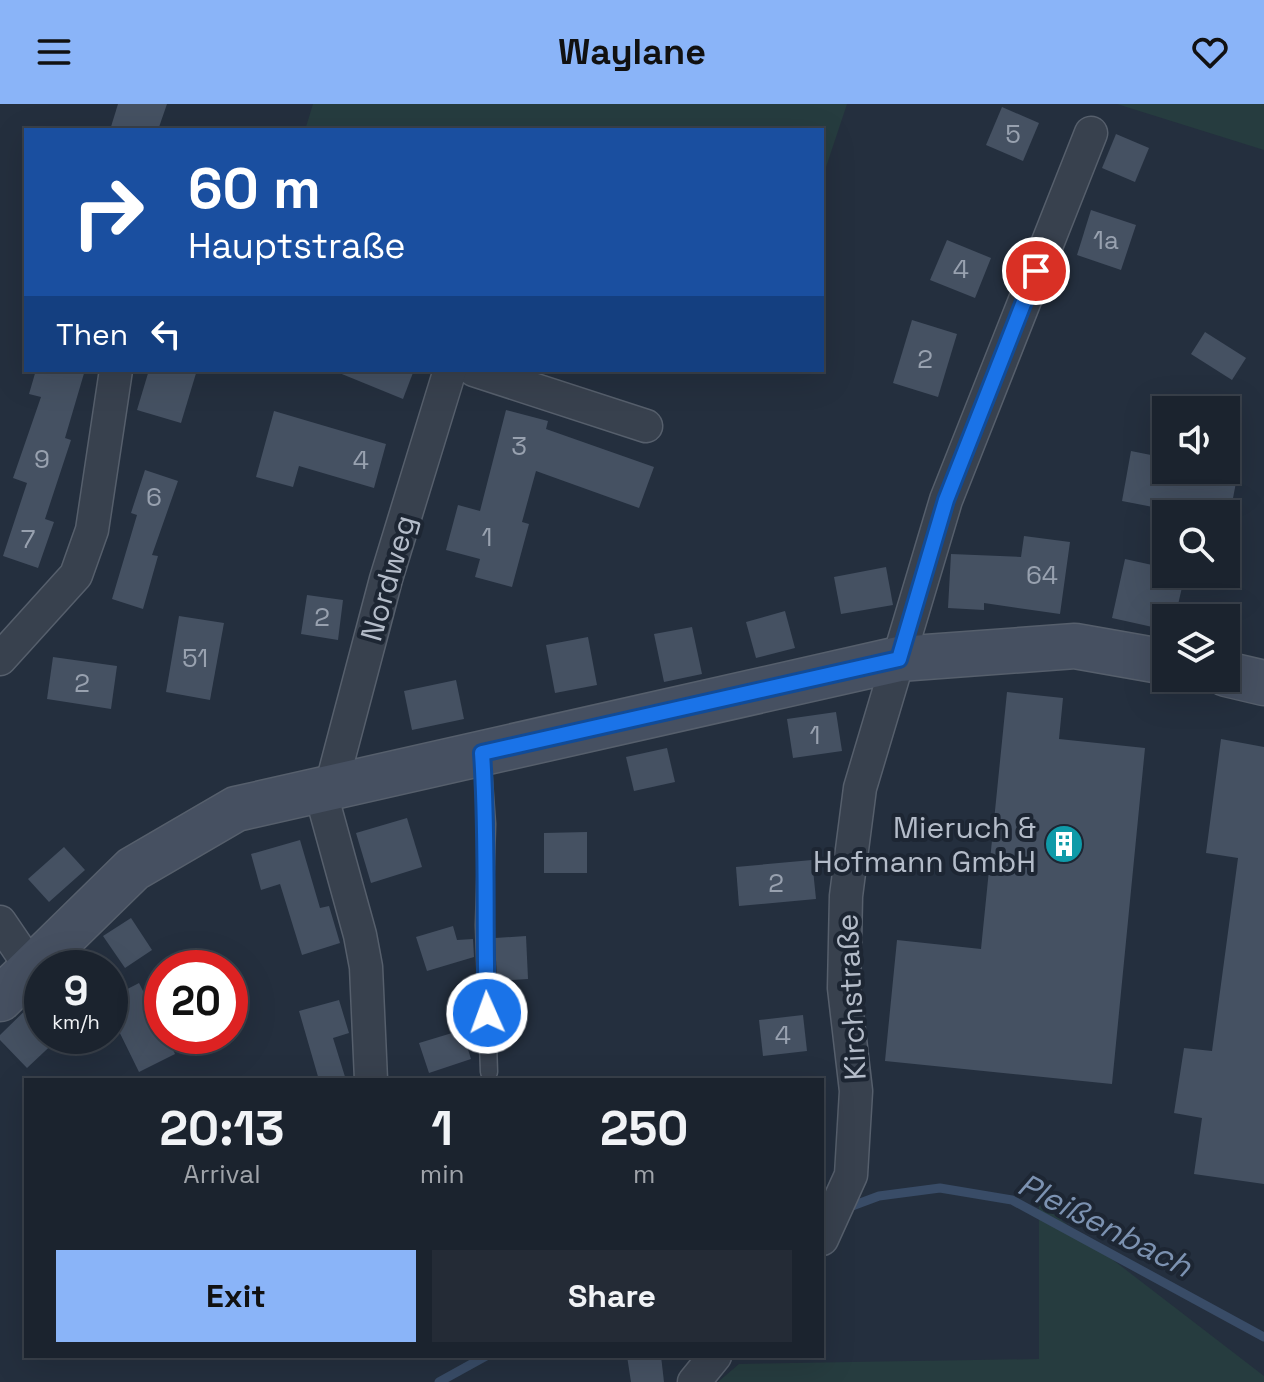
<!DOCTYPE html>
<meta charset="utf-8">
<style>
body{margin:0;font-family:"Space Grotesk",sans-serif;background:#242b36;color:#f1f3f6;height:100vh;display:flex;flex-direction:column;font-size:30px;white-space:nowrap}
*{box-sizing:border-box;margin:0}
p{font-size:26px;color:#a0a4aa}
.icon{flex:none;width:44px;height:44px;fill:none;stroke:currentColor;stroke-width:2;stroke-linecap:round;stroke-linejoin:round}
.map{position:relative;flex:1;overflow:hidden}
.sheet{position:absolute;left:24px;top:974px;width:800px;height:280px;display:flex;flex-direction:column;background:#1b232e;border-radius:0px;box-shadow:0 8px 32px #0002,0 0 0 2px #39404a}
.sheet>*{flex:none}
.banner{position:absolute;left:24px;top:24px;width:800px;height:244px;border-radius:0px;box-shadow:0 8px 32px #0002,0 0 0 2px #39404a;background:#1a4fa0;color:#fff;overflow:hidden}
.controls{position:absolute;left:1152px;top:292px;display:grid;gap:16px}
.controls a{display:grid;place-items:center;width:88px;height:88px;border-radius:0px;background:#1b232e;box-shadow:0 8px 32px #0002,0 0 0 2px #39404a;font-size:40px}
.speed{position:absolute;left:24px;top:846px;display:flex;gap:16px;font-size:40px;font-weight:700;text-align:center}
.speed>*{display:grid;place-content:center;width:104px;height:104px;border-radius:50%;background:#1b232e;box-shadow:0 8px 32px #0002,0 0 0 2px #39404a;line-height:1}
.speed small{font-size:20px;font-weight:400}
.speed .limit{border:12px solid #d22;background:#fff;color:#111}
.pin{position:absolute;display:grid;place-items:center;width:68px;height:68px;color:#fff;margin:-34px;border:4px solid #fff;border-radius:50%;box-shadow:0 2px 8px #0007}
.me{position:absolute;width:88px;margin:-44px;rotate:358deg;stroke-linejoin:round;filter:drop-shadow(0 0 6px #0008)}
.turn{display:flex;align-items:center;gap:28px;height:168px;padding:0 32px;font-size:36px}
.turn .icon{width:104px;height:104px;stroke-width:2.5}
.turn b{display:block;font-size:56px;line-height:68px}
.then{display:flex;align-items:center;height:76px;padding:0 32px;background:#0003;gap:16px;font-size:30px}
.eta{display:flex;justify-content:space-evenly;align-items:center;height:136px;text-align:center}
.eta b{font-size:48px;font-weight:600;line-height:56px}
.cta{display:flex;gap:16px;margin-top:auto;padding:16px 32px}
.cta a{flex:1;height:92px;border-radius:0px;background:#8ab4f8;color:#111;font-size:32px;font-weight:600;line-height:92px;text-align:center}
.cta a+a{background:#242b36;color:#f1f3f6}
header{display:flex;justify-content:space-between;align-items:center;height:104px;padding:0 32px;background:#8ab4f8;color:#111;font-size:36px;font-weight:600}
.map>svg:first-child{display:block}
.green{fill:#263c3f}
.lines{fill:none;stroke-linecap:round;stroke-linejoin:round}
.stream{stroke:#394c67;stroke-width:9}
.building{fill:#455162}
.lane-casing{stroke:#565f6c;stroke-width:19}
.street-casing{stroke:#565f6c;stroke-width:35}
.secondary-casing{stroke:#565f6c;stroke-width:47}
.lane{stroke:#38414e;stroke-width:16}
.street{stroke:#38414e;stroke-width:32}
.secondary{stroke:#465061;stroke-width:44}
.route-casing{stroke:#114b97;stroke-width:20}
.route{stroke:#1a73e8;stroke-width:14}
.labels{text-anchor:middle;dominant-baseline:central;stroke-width:8;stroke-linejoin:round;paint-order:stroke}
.number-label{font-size:26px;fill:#98a1af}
.street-label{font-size:30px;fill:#b4bcc9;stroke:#1d2633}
.poi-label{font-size:30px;fill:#b4bcc9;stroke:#1d2633;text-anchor:end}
.water-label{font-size:32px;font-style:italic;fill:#7c92b1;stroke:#1d2633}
</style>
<header><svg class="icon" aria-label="menu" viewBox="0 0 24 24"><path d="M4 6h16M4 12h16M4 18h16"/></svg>Waylane<svg class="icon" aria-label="heart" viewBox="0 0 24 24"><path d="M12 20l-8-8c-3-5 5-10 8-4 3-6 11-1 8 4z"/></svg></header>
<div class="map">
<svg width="1264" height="1278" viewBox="0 0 1264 1278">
<rect width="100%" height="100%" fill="#242f3e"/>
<!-- green -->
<g class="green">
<polygon points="313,0 847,0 822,75 822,26 305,26"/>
<polygon points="1117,0 1264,0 1264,46"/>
<polygon points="1039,1099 1264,1272 1264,1278 718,1278 739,1260 1039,1255"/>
</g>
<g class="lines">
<!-- stream -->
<g class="stream">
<polyline points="844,1105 879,1092 940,1084 1012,1096 1264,1233"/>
<polyline points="439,1278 486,1252"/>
</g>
</g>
<!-- building -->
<g class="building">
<polygon points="118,0 167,0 158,26 110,26"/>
<polygon points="1002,3 1039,19 1023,57 986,41"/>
<polygon points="1116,30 1149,44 1135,78 1102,64"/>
<polygon points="1091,106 1136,121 1121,166 1077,151"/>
<polygon points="947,136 991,154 975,194 930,176"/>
<polygon points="912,216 957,230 938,293 893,279"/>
<polygon points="1205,228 1246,254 1232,276 1191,250"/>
<polygon points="36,266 85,266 65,334 71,336 45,415 54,418 38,464 3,452 27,379 13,374 41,293 29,290"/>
<polygon points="149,266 197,266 181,319 137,306"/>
<polygon points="332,266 414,266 403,295"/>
<polygon points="506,306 548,317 546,325 654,363 639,404 536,367 522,418 529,420 512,483 475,473 480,455 446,446 458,401 480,407"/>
<polygon points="274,307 386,340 374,384 299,362 293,383 256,373"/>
<polygon points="1131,347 1166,354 1166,366 1238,368 1230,410 1189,410 1122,397"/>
<polygon points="145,366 178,377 152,451 158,452 143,505 112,495 137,411 131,409"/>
<polygon points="1024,432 1070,438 1060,510 984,499 984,506 948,504 951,450 1021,453"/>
<polygon points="1125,455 1166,464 1166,470 1185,470 1175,514 1166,514 1166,526 1112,514"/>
<polygon points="886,463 893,501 841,510 834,473"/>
<polygon points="307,491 343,496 338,536 301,530"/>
<polygon points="785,507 795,544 756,554 746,518"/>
<polygon points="179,512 224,519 210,596 166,588"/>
<polygon points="692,523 702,570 664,578 654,530"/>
<polygon points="588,533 597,581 555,589 546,541"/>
<polygon points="53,553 117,562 111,605 47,595"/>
<polygon points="456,576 464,615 412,626 404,587"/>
<polygon points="1007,588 1063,594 1059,635 1145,644 1112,980 885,957 897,836 981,845"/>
<polygon points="836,608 842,647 793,654 787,615"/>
<polygon points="1221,635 1264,643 1264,1080 1194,1070 1202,1014 1174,1009 1184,944 1212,947 1238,754 1206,749"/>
<polygon points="667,644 675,678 634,687 626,653"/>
<polygon points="407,714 422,763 371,779 356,729"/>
<polygon points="587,728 587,769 544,769 544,729"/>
<polygon points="300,736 320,804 329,802 340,839 302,851 280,780 261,786 251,750"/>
<polygon points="64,743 85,766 49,798 28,775"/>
<polygon points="812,756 816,795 739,802 736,763"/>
<polygon points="131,814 152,846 125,864 103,832"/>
<polygon points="453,822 457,836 473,835 474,853 427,867 416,833"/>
<polygon points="526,832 528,875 497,877 495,834"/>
<polygon points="139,879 162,925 162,932 166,932 175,950 139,968 110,909 110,894"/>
<polygon points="42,890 42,932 61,932 27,964 0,936 0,931"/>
<polygon points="339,896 349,929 333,934 346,976 319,976 299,907"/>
<polygon points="803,911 807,947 763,952 759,916"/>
<polygon points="462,926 471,955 429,969 419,939"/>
<polygon points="627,1252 661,1252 664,1278 631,1278"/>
</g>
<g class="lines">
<defs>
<polyline id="lane" points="482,650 487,720 484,821 489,968"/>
<g id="street">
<polyline points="474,266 646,322"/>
<polyline points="0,555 76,471 92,426 116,266"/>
<polyline points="331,683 386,475 450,266"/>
<polyline points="320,686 360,831 366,863 371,976"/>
<polyline points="0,818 32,865"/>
<polyline points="822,1135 851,1071 856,987 844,884 846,792 860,684 946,396 1091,29"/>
<polyline points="694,1278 715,1252"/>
</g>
<g id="secondary">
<polyline points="1226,570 1264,579"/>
<polyline points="0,895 133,765 236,705 899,555 1075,542 1166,558"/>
</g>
</defs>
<!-- lane casing -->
<use href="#lane" class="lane-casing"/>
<!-- street casing -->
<use href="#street" class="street-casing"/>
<!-- secondary casing -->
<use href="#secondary" class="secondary-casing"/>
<!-- lane -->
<use href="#lane" class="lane"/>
<!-- street -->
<use href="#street" class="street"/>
<!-- secondary -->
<use href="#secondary" class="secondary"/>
</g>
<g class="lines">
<defs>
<path id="route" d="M 487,909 C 484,822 488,735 482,649 L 899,555 L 946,396 L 1036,167"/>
</defs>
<!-- route casing -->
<use href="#route" class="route-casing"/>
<!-- route -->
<use href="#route" class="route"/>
</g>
<!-- icons -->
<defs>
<symbol id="building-disc" viewBox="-11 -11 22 22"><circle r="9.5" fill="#0f9aa8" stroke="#1d2633"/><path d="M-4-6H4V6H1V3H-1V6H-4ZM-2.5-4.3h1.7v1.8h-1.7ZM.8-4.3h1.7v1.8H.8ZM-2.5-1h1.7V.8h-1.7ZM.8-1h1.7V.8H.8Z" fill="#fff"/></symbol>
</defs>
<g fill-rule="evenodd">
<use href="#building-disc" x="1042" y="718" width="44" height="44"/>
</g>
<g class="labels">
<!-- number labels -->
<g class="number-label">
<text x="1013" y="30">5</text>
<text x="1106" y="136">1a</text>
<text x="961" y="165">4</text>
<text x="925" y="255">2</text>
<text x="519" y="342">3</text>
<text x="42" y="355">9</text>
<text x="361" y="356">4</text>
<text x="154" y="393">6</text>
<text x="487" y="433">1</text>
<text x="28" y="435">7</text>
<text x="1042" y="471">64</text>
<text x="322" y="513">2</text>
<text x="195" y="554">51</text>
<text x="82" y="579">2</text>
<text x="815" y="631">1</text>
<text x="776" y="779">2</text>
<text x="783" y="931">4</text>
</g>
<!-- street labels -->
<g class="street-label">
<text transform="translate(388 474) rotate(-74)">Nordweg</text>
<text transform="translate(851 893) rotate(-93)">Kirchstraße</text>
</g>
<!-- poi labels -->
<g class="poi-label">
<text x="1036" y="723">Mieruch &amp;<tspan x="1036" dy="34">Hofmann GmbH</tspan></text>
</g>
<!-- water labels -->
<g class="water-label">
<text transform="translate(1105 1121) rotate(27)">Pleißenbach</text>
</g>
</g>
</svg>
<div class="controls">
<a><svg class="icon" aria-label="sound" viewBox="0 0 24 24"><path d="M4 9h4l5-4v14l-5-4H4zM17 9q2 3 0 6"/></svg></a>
<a><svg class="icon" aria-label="search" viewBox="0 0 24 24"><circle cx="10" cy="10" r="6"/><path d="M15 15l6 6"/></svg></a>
<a><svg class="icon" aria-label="layers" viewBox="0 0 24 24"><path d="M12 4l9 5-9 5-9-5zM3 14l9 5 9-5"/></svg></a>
</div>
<div class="speed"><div>9<small>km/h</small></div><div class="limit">20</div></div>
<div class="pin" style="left:1036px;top:167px;background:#d93025"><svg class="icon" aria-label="arrive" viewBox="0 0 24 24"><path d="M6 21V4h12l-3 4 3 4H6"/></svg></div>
<svg class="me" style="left:487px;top:909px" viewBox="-20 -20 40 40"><circle r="17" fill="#1a73e8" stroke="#fff" stroke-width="3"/><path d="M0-11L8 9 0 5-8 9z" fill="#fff"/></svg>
<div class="banner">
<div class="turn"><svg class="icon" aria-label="right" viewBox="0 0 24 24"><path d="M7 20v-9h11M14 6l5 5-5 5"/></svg><div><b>60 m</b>Hauptstraße</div></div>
<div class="then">Then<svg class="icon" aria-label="left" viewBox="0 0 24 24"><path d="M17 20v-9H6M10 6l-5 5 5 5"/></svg></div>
</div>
<section class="sheet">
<div class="eta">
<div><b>20:13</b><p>Arrival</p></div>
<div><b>1</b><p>min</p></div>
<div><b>250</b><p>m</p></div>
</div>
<div class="cta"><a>Exit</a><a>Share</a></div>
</section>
</div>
